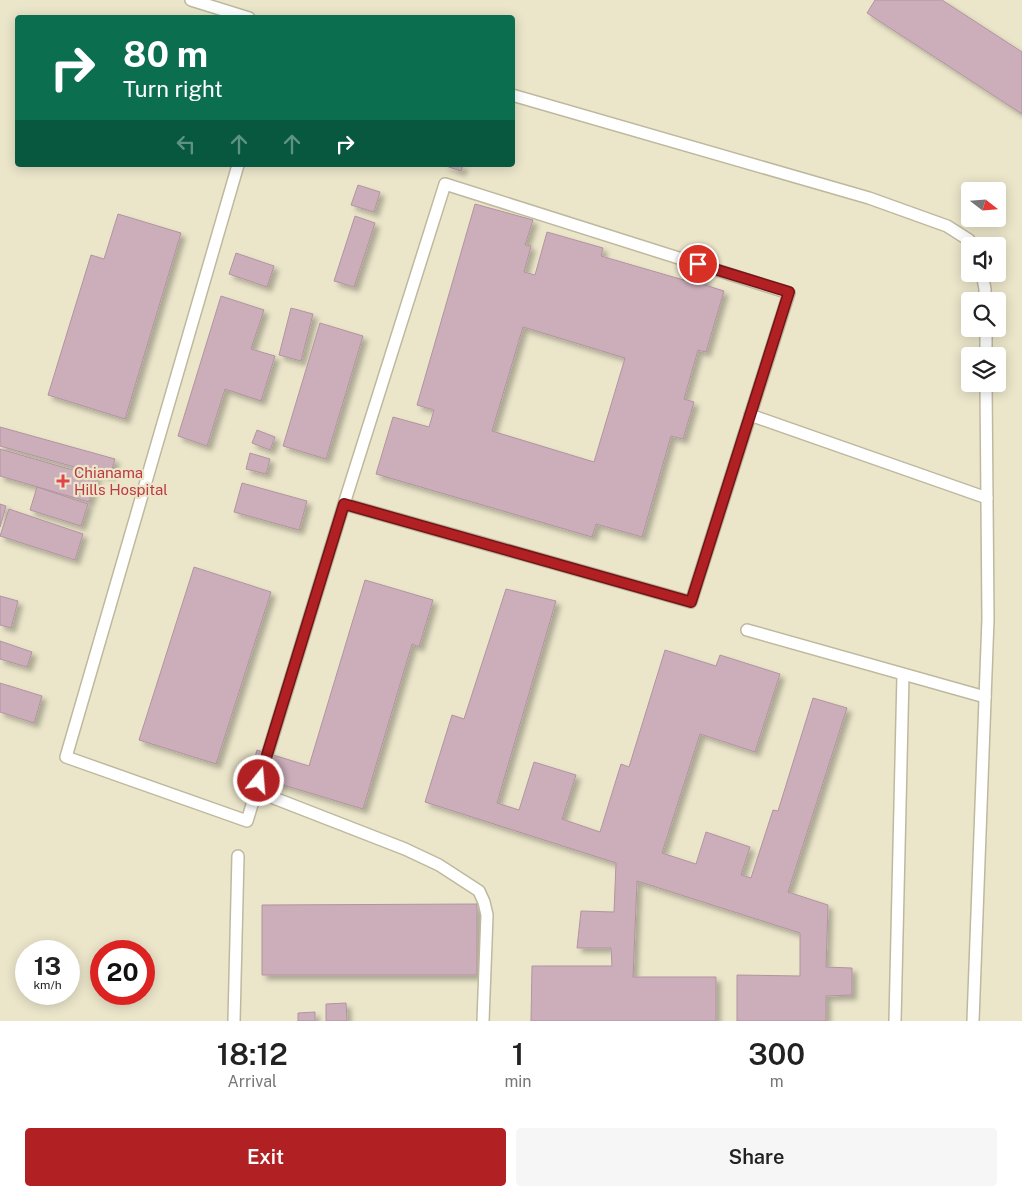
<!DOCTYPE html>
<style>
body{margin:0;font-family:"Public Sans",sans-serif;background:#f6f6f6;color:#222;height:100vh;display:flex;flex-direction:column;font-size:19px;white-space:nowrap}
*{box-sizing:border-box;margin:0}
p{font-size:16px;color:#767676}
.icon{flex:none;width:28px;height:28px;fill:none;stroke:currentColor;stroke-width:2;stroke-linecap:round;stroke-linejoin:round}
.map{position:relative;height:1021px;overflow:hidden}
.sheet{display:flex;flex-direction:column;background:#fff;flex:1}
.sheet>*{flex:none}
.hud{position:absolute;left:15px;top:15px;width:500px;height:152px;border-radius:5px;box-shadow:0 2px 12px #0003;background:#0b6e4f;color:#fff;overflow:hidden}
.needle{width:32px;rotate:107deg}
.buttons{position:absolute;left:961px;top:182px;display:grid;gap:10px}
.buttons a{display:grid;place-items:center;width:45px;height:45px;border-radius:5px;background:#fff;box-shadow:0 2px 12px #0003;font-size:25px}
.speed{position:absolute;left:15px;top:940px;display:flex;gap:10px;font-size:25px;font-weight:700;text-align:center}
.speed>*{display:grid;place-content:center;width:65px;height:65px;border-radius:50%;background:#fff;box-shadow:0 2px 12px #0003;line-height:1}
.speed small{font-size:12px;font-weight:400}
.speed .limit{border:8px solid #d22;background:#fff;color:#111}
.pin{position:absolute;display:grid;place-items:center;width:42px;height:42px;color:#fff;margin:-21px;border:2px solid #fff;border-radius:50%;box-shadow:0 1px 5px #0007}
.me{position:absolute;width:55px;margin:-28px;rotate:17deg;stroke-linejoin:round;filter:drop-shadow(0 0 4px #0008)}
.turn{display:flex;align-items:center;gap:18px;height:105px;padding:0 25px;font-size:22px}
.turn .icon{width:65px;height:65px;stroke-width:2.5}
.turn b{display:block;font-size:35px;line-height:42px}
.lanes{display:flex;align-items:center;height:48px;padding:0 25px;background:#0003;justify-content:center;gap:25px;direction:ltr}
.lanes .off{opacity:.35}
.eta{display:flex;justify-content:space-evenly;align-items:center;height:85px;text-align:center}
.eta b{font-size:30px;font-weight:600;line-height:35px}
.primary-button{display:flex;gap:10px;margin-top:auto;padding:10px 25px}
.primary-button a{flex:1;height:58px;border-radius:5px;background:#b12023;color:#fff;font-size:20px;font-weight:600;line-height:58px;text-align:center}
.primary-button a+a{background:#f6f6f6;color:#222}
.map>svg:first-child{display:block}
.building{fill:#ccaeba;stroke:#b194a0;fill-rule:evenodd;filter:url(#shadow)}
.lines{fill:none;stroke-linecap:round;stroke-linejoin:round}
.service-casing{stroke:#beb99e;stroke-width:14}
.service{stroke:#fff;stroke-width:11}
.route-casing{stroke:#731517;stroke-width:12}
.route{stroke:#b12023;stroke-width:9}
.health-dot{fill:#e0444e;stroke:#ebe6ca;stroke-width:2}
.labels{text-anchor:middle;dominant-baseline:central;stroke-width:4.5;stroke-linejoin:round;paint-order:stroke}
.health-label{font-size:15px;fill:#be3a42;stroke:#ebe6ca;text-anchor:start}
</style>
<div class="map">
<svg width="1022" height="1021" viewBox="0 0 1022 1021">
<defs>
<filter id="shadow"><feDropShadow dx="4.5" dy="4.5" stdDeviation="2.5" flood-color="#0004"/></filter>
</defs>
<rect width="100%" height="100%" fill="#ebe6ca"/>
<!-- building -->
<g class="building">
<polygon points="875,0 942,0 1022,52 1022,114 867,13"/>
<polygon points="443,165 463,165 461,171"/>
<polygon points="358,185 380,192 374,212 351,205"/>
<path d="M 475,204 L 533,220 L 525,245 L 531,246 L 524,272 L 535,275 L 547,232 L 603,248 L 601,256 L 687,281 L 689,274 L 706,279 L 705,285 L 724,291 L 706,352 L 698,350 L 684,399 L 694,402 L 683,439 L 671,436 L 642,537 L 596,524 L 592,537 L 376,474 L 393,417 L 429,427 L 434,410 L 417,405 ZM 523,327 L 625,358 L 594,462 L 492,431 Z"/>
<polygon points="118,214 181,233 125,419 48,395 91,255 104,259"/>
<polygon points="355,216 375,223 354,287 334,281"/>
<polygon points="236,253 274,266 267,287 229,274"/>
<polygon points="221,296 264,310 251,349 275,356 261,401 225,389 207,446 178,436"/>
<polygon points="291,308 313,314 301,361 279,355"/>
<polygon points="320,323 363,336 326,459 283,446"/>
<polygon points="0,427 115,459 110,476 100,473 99,474 0,446"/>
<polygon points="257,430 275,437 270,450 252,443"/>
<polygon points="0,449 97,477 89,502 0,476"/>
<polygon points="250,453 270,459 266,474 246,469"/>
<polygon points="242,483 307,501 299,530 234,512"/>
<polygon points="37,487 88,504 81,526 30,510"/>
<polygon points="0,504 6,506 0,527"/>
<polygon points="9,509 83,534 75,560 0,536"/>
<polygon points="194,567 271,592 216,764 139,740"/>
<polygon points="365,580 433,600 419,647 412,644 363,809 250,775 257,750 309,766"/>
<polygon points="506,589 556,601 497,803 519,810 534,762 576,775 562,819 600,832 621,764 629,767 665,650 716,666 720,655 780,674 755,752 700,734 662,853 696,864 706,832 750,847 741,875 751,878 773,810 778,811 813,698 847,708 788,892 828,905 826,967 852,968 852,995 826,996 826,1021 737,1021 737,975 800,976 800,933 637,881 633,977 716,977 716,1021 531,1021 532,966 612,966 611,948 577,948 581,911 614,912 616,863 425,802 452,715 464,719"/>
<polygon points="0,596 18,601 11,628 0,625"/>
<polygon points="0,641 32,652 27,667 0,659"/>
<polygon points="0,683 42,696 34,723 0,712"/>
<polygon points="477,904 477,975 262,975 262,905"/>
<polygon points="346,1003 347,1021 326,1021 326,1004"/>
<polygon points="315,1012 315,1021 298,1021 298,1013"/>
</g>
<g class="lines">
<defs>
<g id="service">
<polyline points="191,0 249,18"/>
<polyline points="512,95 869,198 947,226 969,240 972,246"/>
<polyline points="238,165 66,757 247,821 344,504 445,184 789,293 691,602 344,504"/>
<polyline points="982,274 985,289 985,301"/>
<polyline points="986,329 986,356"/>
<polyline points="750,415 987,498"/>
<polyline points="747,630 985,697"/>
<polyline points="256,791 405,849 439,865 479,891 484,902 487,915 483,1021"/>
<polyline points="234,1021 238,856"/>
<polyline points="895,1021 903,675"/>
<polyline points="973,1021 988,619 986,384"/>
</g>
</defs>
<!-- service casing -->
<use href="#service" class="service-casing"/>
<!-- service -->
<use href="#service" class="service"/>
</g>
<g class="lines">
<defs>
<polyline id="route" points="259,781 344,504 691,602 789,292 698,264"/>
</defs>
<!-- route casing -->
<use href="#route" class="route-casing"/>
<!-- route -->
<use href="#route" class="route"/>
</g>
<!-- markers -->
<path class="health-dot" d="M60.5 473.5h5v5h5v5h-5v5h-5v-5h-5v-5h5z"/>
<g class="labels">
<!-- health labels -->
<g class="health-label">
<text x="74" y="472">Chianama<tspan x="74" dy="17">Hills Hospital</tspan></text>
</g>
</g>
</svg>
<div class="buttons">
<a><svg class="needle" viewBox="-14 -14 28 28"><path d="M0-13l5 13h-10z" fill="#e53935"/><path d="M0 13l5-13h-10z" fill="#767676"/></svg></a>
<a><svg class="icon" aria-label="sound" viewBox="0 0 24 24"><path d="M4 9h4l5-4v14l-5-4H4zM17 9q2 3 0 6"/></svg></a>
<a><svg class="icon" aria-label="search" viewBox="0 0 24 24"><circle cx="10" cy="10" r="6"/><path d="M15 15l6 6"/></svg></a>
<a><svg class="icon" aria-label="layers" viewBox="0 0 24 24"><path d="M12 4l9 5-9 5-9-5zM3 14l9 5 9-5"/></svg></a>
</div>
<div class="speed"><div>13<small>km/h</small></div><div class="limit">20</div></div>
<div class="pin" style="left:698px;top:264px;background:#d93025"><svg class="icon" aria-label="arrive" viewBox="0 0 24 24"><path d="M6 21V4h12l-3 4 3 4H6"/></svg></div>
<svg class="me" style="left:259px;top:781px" viewBox="-20 -20 40 40"><circle r="17" fill="#b12023" stroke="#fff" stroke-width="3"/><path d="M0-11L8 9 0 5-8 9z" fill="#fff"/></svg>
<div class="hud">
<div class="turn"><svg class="icon" aria-label="right" viewBox="0 0 24 24"><path d="M7 20v-9h11M14 6l5 5-5 5"/></svg><div><b>80 m</b>Turn right</div></div>
<div class="lanes"><svg class="icon off" aria-label="left" viewBox="0 0 24 24"><path d="M17 20v-9H6M10 6l-5 5 5 5"/></svg><svg class="icon off" aria-label="ahead" viewBox="0 0 24 24"><path d="M12 20V5M6 11l6-6 6 6"/></svg><svg class="icon off" aria-label="ahead" viewBox="0 0 24 24"><path d="M12 20V5M6 11l6-6 6 6"/></svg><svg class="icon" aria-label="right" viewBox="0 0 24 24"><path d="M7 20v-9h11M14 6l5 5-5 5"/></svg></div>
</div>
</div>
<section class="sheet">
<div class="eta">
<div><b>18:12</b><p>Arrival</p></div>
<div><b>1</b><p>min</p></div>
<div><b>300</b><p>m</p></div>
</div>
<div class="primary-button"><a>Exit</a><a>Share</a></div>
</section>
